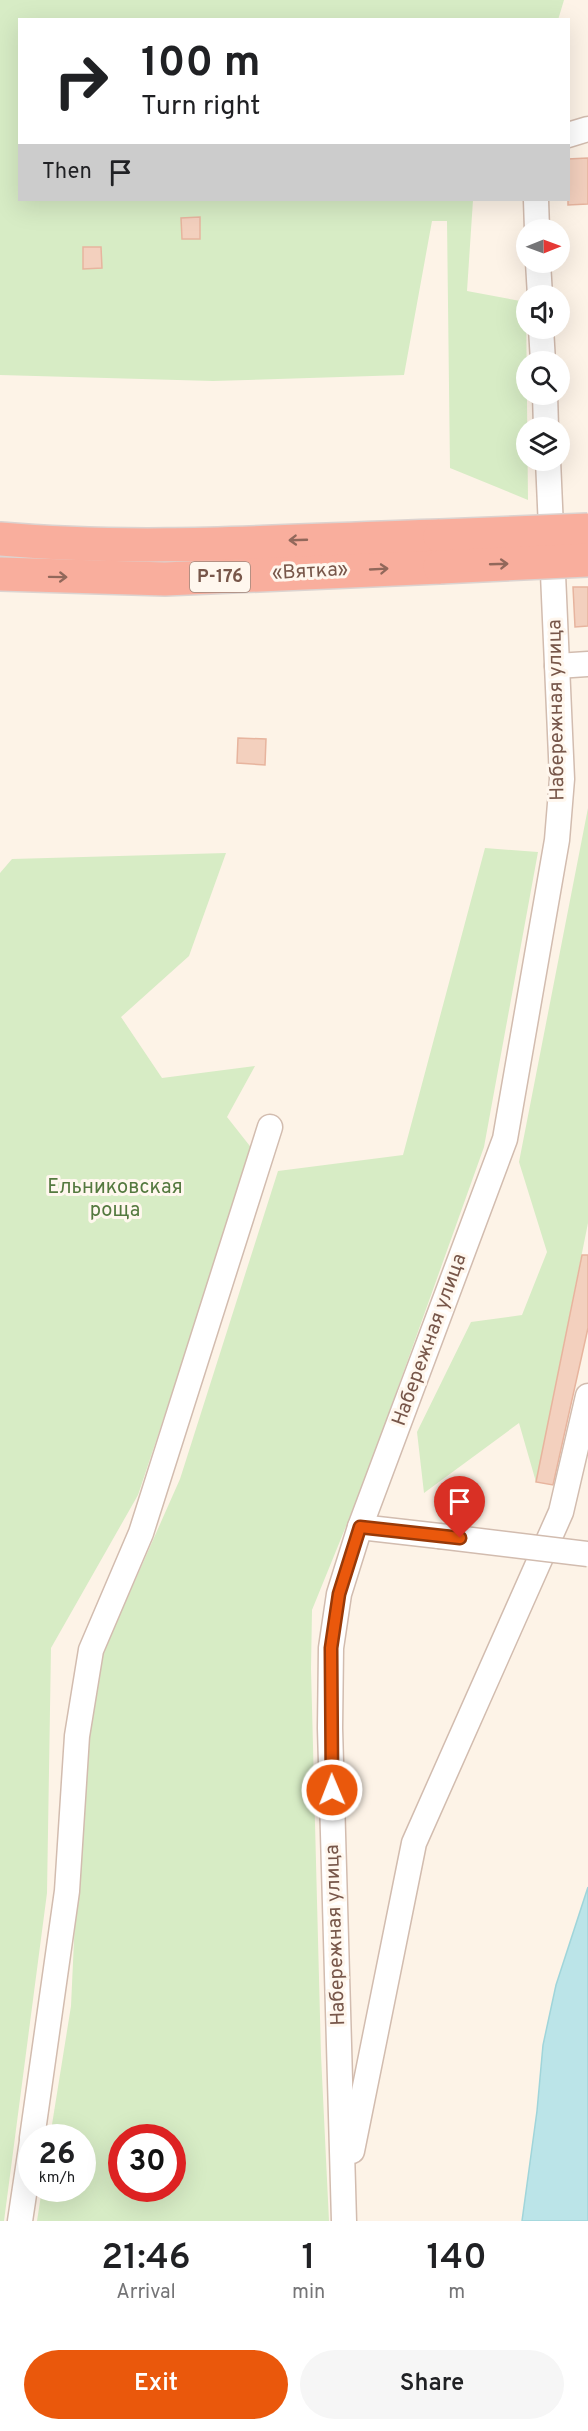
<!DOCTYPE html>
<meta charset="utf-8">
<style>
body{margin:0;font-family:Overpass,sans-serif;background:#f6f6f6;color:#202124;height:100vh;display:flex;flex-direction:column;font-size:22px;white-space:nowrap}
*{box-sizing:border-box;margin:0}
p{font-size:20px;color:#757577}
.icon{flex:none;width:33px;height:33px;fill:none;stroke:currentColor;stroke-width:2;stroke-linecap:round;stroke-linejoin:round}
.map{position:relative;height:2221px;overflow:hidden}
.panel{display:flex;flex-direction:column;background:#fff;flex:1}
.panel>*{flex:none}
.guide{position:absolute;left:18px;top:18px;width:552px;height:183px;border-radius:0px;box-shadow:0 6px 24px #0002;background:#fff;color:#202124;overflow:hidden}
.needle{width:39px;rotate:89deg}
.fabs{position:absolute;left:516px;top:219px;display:grid;gap:12px}
.fabs a{display:grid;place-items:center;width:54px;height:54px;border-radius:50%;background:#fff;box-shadow:0 6px 24px #0002;font-size:30px}
.speed{position:absolute;left:18px;top:2124px;display:flex;gap:12px;font-size:30px;font-weight:700;text-align:center}
.speed>*{display:grid;place-content:center;width:78px;height:78px;border-radius:50%;background:#fff;box-shadow:0 6px 24px #0002;line-height:1}
.speed small{font-size:15px;font-weight:400}
.speed .limit{border:9px solid #d22;background:#fff;color:#111}
.pin{position:absolute;display:grid;place-items:center;width:51px;height:51px;color:#fff;margin:-62px -26px;border-radius:50% 50% 50% 0;rotate:-45deg;box-shadow:0 0 6px #0007}
.pin .icon{rotate:45deg}
.me{position:absolute;width:66px;margin:-33px;rotate:359deg;stroke-linejoin:round;filter:drop-shadow(0 0 4px #0008)}
.turn{display:flex;align-items:center;gap:21px;height:126px;padding:0 24px;font-size:27px}
.turn .icon{width:78px;height:78px;stroke-width:2.5}
.turn b{display:block;font-size:42px;line-height:51px}
.then{display:flex;align-items:center;height:57px;padding:0 24px;background:#0003;gap:12px;font-size:22px}
.eta{display:flex;justify-content:space-evenly;align-items:center;height:102px;text-align:center}
.eta b{font-size:36px;font-weight:600;line-height:42px}
.button{display:flex;gap:12px;margin-top:auto;padding:12px 24px}
.button a{flex:1;height:69px;border-radius:36px;background:#ea580c;color:#fff;font-size:24px;font-weight:600;line-height:69px;text-align:center}
.button a+a{background:#f6f6f6;color:#202124}
.map>svg:first-child{display:block}
.green{fill:#d7ecc5;fill-rule:evenodd}
.water{fill:#bbe4e8;stroke:#a0d5da;stroke-width:1.5}
.building{fill:#f3d0be;stroke:#e7b49e;stroke-width:1.5}
.lines{fill:none;stroke-linecap:round;stroke-linejoin:round}
.minor-casing{stroke:#d2bcaf;stroke-width:27}
.highway-casing{stroke:#dcd3d0;stroke-width:36}
.minor{stroke:#fff;stroke-width:24}
.highway{stroke:#f9ae9d;stroke-width:33}
.minor-bridge-casing{stroke:#d2bcaf;stroke-width:27;stroke-linecap:butt}
.highway-bridge-casing{stroke:#dcd3d0;stroke-width:36;stroke-linecap:butt}
.minor-bridge{stroke:#fff;stroke-width:24}
.highway-bridge{stroke:#f9ae9d;stroke-width:33}
.oneway{stroke:#92685b}
.route-casing{stroke:#983908;stroke-width:15}
.route{stroke:#ea580c;stroke-width:10}
.labels{text-anchor:middle;dominant-baseline:central;stroke-width:6;stroke-linejoin:round;paint-order:stroke}
.shield{fill:#fff7ee;stroke:#a0877b;stroke-width:1.5}
.shield-label{font-size:18px;font-weight:bold;fill:#78574a}
.street-label{font-size:20px;fill:#78574a;stroke:#fff7ee}
.park-label{font-size:20px;fill:#54793f;stroke:#fff7ee}
</style>
<div class="map">
<svg width="588" height="2221" viewBox="0 0 588 2221">
<rect width="100%" height="100%" fill="#fdf3e7"/>
<!-- green -->
<g class="green">
<polygon points="0,0 564,0 558,20 20,20 20,200 473,200 467,291 526,302 528,500 450,468 447,221 432,221 404,375 213,381 0,375"/>
<polygon points="588,808 588,1223 536,1482 519,1423 424,1493 417,1432 471,1322 522,1315 547,1252 519,1162"/>
<path d="M 485,848 L 538,852 L 484,1147 L 366,1477 L 312,1610 L 311,1669 L 321,2055 L 329,2221 L 37,2221 L 42,2189 L 82,2188 L 82,2138 L 50,2137 L 71,2006 L 78,1853 L 95,1671 L 180,1479 L 278,1171 L 403,1155 ZM 122,2138 L 172,2138 L 172,2188 L 122,2188 Z"/>
<polygon points="226,853 189,956 121,1017 162,1078 255,1066 227,1117 253,1150 138,1495 51,1648 47,1893 4,2221 0,2221 0,873 12,859"/>
</g>
<!-- water -->
<polygon class="water" points="588,1887 588,2221 522,2221 537,2111 543,2045 556,1985"/>
<!-- building -->
<g class="building">
<polygon points="588,158 588,204 568,205 568,159"/>
<polygon points="200,217 200,239 182,239 181,218"/>
<polygon points="83,247 101,247 102,268 83,269"/>
<polygon points="573,587 588,587 588,626 575,627"/>
<polygon points="238,738 266,739 265,765 237,763"/>
<polygon points="582,1255 588,1255 588,1328 553,1485 536,1482"/>
</g>
<g class="lines">
<defs>
<g id="minor">
<polyline points="568,135 588,129"/>
<polyline points="536,200 537,230"/>
<polyline points="538,262 540,296"/>
<polyline points="541,328 543,362"/>
<polyline points="545,394 546,428"/>
<polyline points="557,666 588,664"/>
<polyline points="360,1527 439,1536"/>
<polyline points="32,2138 67,1891 77,1736 91,1650 141,1533 270,1127"/>
<polyline points="352,2151 414,1843 561,1512 588,1396"/>
<polyline points="20,2221 32,2141"/>
<polyline points="344,2221 330,1728 331,1648 339,1594 360,1527 505,1139 557,840 562,779 548,460"/>
</g>
<g id="highway">
<path d="M 0,539 C 146,552 294,540 440,536"/>
<polyline points="0,574 165,579 440,567"/>
</g>
</defs>
<!-- minor casing -->
<use href="#minor" class="minor-casing"/>
<!-- highway casing -->
<use href="#highway" class="highway-casing"/>
<!-- minor -->
<use href="#minor" class="minor"/>
<!-- highway -->
<use href="#highway" class="highway"/>
<defs>
<polyline id="minor-bridge" points="439,1536 588,1554"/>
<g id="highway-bridge">
<polyline points="440,536 588,530"/>
<polyline points="440,567 588,560"/>
</g>
</defs>
<!-- minor-bridge casing -->
<use href="#minor-bridge" class="minor-bridge-casing"/>
<!-- highway-bridge casing -->
<use href="#highway-bridge" class="highway-bridge-casing"/>
<!-- minor-bridge -->
<use href="#minor-bridge" class="minor-bridge"/>
<!-- highway-bridge -->
<use href="#highway-bridge" class="highway-bridge"/>
</g>
<!-- one-way arrows -->
<defs><path id="oneway-shaft" d="M-6 0H5M1.5-3L5.5 0L1.5 3" fill="none" stroke-width="1.6" stroke-linecap="round" stroke-linejoin="round" transform="scale(1.5)"/></defs>
<g class="oneway">
<use href="#oneway-shaft" transform="translate(298 540) rotate(178)"/>
<use href="#oneway-shaft" transform="translate(499 564) rotate(-2)"/>
<use href="#oneway-shaft" transform="translate(379 569) rotate(-3)"/>
<use href="#oneway-shaft" transform="translate(58 577) rotate(1)"/>
</g>
<g class="lines">
<defs>
<polyline id="route" points="332,1790 331,1648 339,1594 360,1527 460,1538"/>
</defs>
<!-- route casing -->
<use href="#route" class="route-casing"/>
<!-- route -->
<use href="#route" class="route"/>
</g>
<g class="labels">
<!-- shield labels -->
<rect class="shield" x="190" y="562" width="60" height="30" rx="4.5"/>
<g class="shield-label">
<text x="220" y="577">Р-176</text>
</g>
<!-- street labels -->
<g class="street-label">
<text transform="translate(310 572) rotate(-3)">«Вятка»</text>
<text transform="translate(557 710) rotate(-91)">Набережная улица</text>
<text transform="translate(430 1340) rotate(-70)">Набережная улица</text>
<text transform="translate(336 1935) rotate(-92)">Набережная улица</text>
</g>
<!-- park labels -->
<g class="park-label">
<text x="115" y="1188">Ельниковская<tspan x="115" dy="23">роща</tspan></text>
</g>
</g>
</svg>
<div class="fabs">
<a><svg class="needle" viewBox="-14 -14 28 28"><path d="M0-13l5 13h-10z" fill="#e53935"/><path d="M0 13l5-13h-10z" fill="#757577"/></svg></a>
<a><svg class="icon" aria-label="sound" viewBox="0 0 24 24"><path d="M4 9h4l5-4v14l-5-4H4zM17 9q2 3 0 6"/></svg></a>
<a><svg class="icon" aria-label="search" viewBox="0 0 24 24"><circle cx="10" cy="10" r="6"/><path d="M15 15l6 6"/></svg></a>
<a><svg class="icon" aria-label="layers" viewBox="0 0 24 24"><path d="M12 4l9 5-9 5-9-5zM3 14l9 5 9-5"/></svg></a>
</div>
<div class="speed"><div>26<small>km/h</small></div><div class="limit">30</div></div>
<div class="pin" style="left:460px;top:1538px;background:#d93025"><svg class="icon" aria-label="arrive" viewBox="0 0 24 24"><path d="M6 21V4h12l-3 4 3 4H6"/></svg></div>
<svg class="me" style="left:332px;top:1790px" viewBox="-20 -20 40 40"><circle r="17" fill="#ea580c" stroke="#fff" stroke-width="3"/><path d="M0-11L8 9 0 5-8 9z" fill="#fff"/></svg>
<div class="guide">
<div class="turn"><svg class="icon" aria-label="right" viewBox="0 0 24 24"><path d="M7 20v-9h11M14 6l5 5-5 5"/></svg><div><b>100 m</b>Turn right</div></div>
<div class="then">Then<svg class="icon" aria-label="arrive" viewBox="0 0 24 24"><path d="M6 21V4h12l-3 4 3 4H6"/></svg></div>
</div>
</div>
<section class="panel">
<div class="eta">
<div><b>21:46</b><p>Arrival</p></div>
<div><b>1</b><p>min</p></div>
<div><b>140</b><p>m</p></div>
</div>
<div class="button"><a>Exit</a><a>Share</a></div>
</section>
